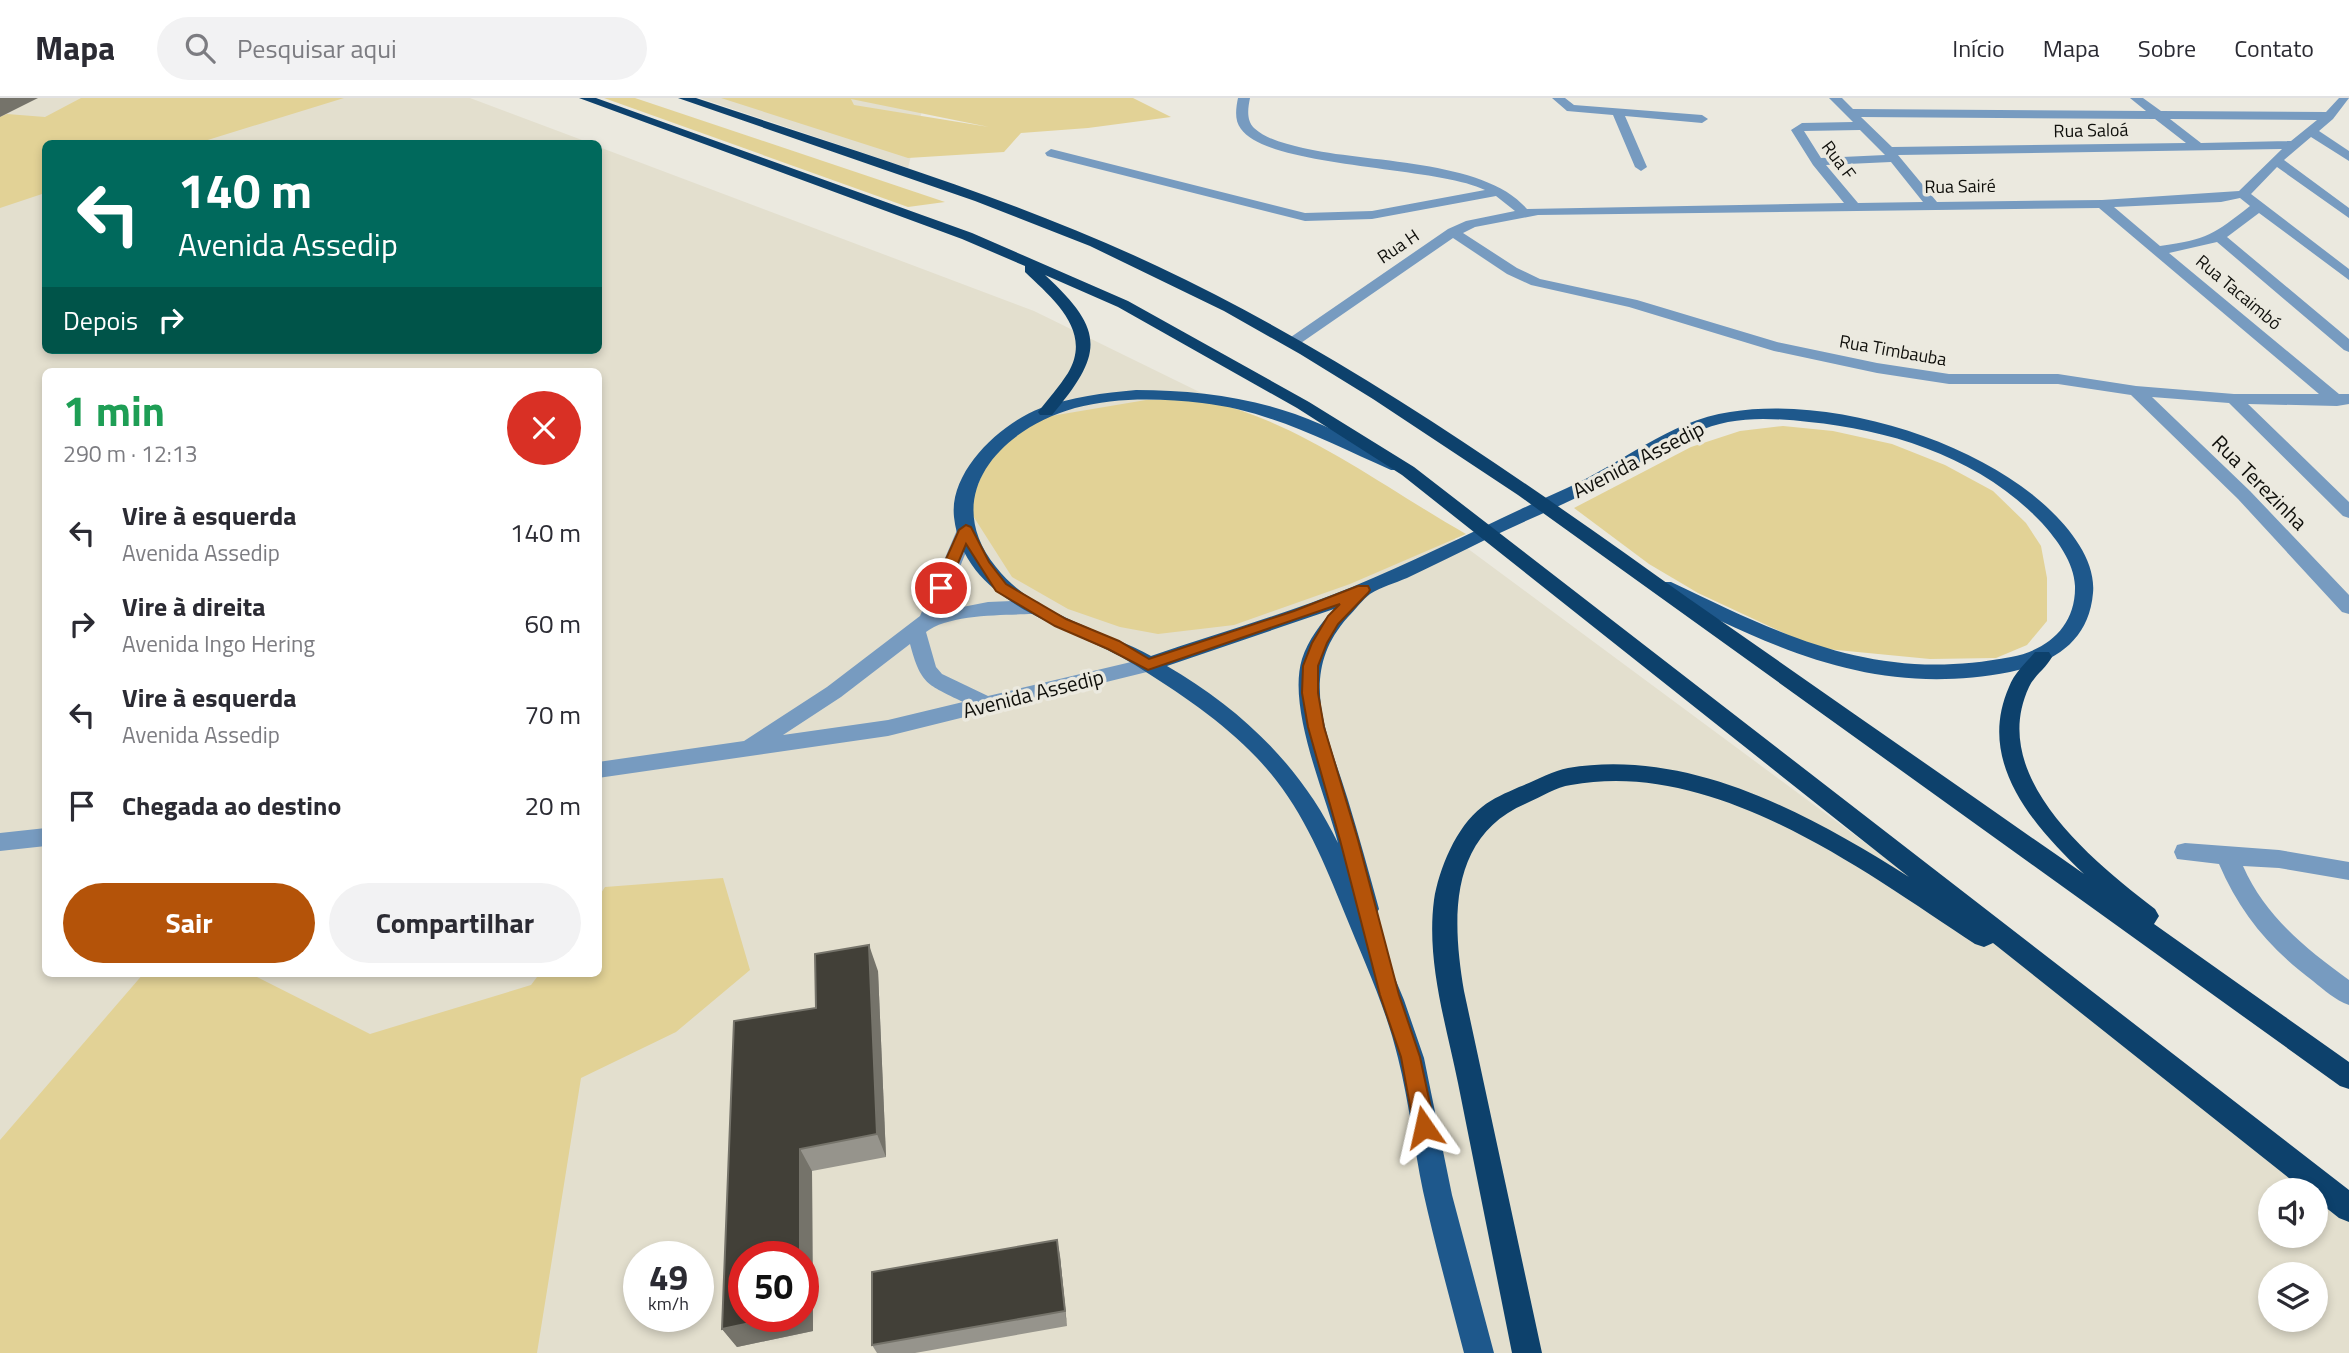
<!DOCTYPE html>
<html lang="pt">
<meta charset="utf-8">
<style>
body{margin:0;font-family:"Titillium Web",sans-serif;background:#f2f2f3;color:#2b2b33;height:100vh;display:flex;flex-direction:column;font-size:26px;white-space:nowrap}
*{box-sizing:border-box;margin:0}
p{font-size:23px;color:#7c7c81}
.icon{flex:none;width:38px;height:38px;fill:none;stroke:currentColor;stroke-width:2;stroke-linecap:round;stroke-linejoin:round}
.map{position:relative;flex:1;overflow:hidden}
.drawer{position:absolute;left:42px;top:270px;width:560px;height:609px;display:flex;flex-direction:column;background:#fff;border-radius:10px;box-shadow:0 4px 10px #0003}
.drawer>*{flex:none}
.hud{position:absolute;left:42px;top:42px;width:560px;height:214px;border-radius:10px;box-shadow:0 4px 10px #0003;background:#00695c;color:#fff;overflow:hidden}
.controls{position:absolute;left:2258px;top:1080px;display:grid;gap:14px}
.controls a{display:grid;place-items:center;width:70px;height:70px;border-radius:50%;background:#fff;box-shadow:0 4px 10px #0003;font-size:35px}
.speed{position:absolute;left:623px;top:1143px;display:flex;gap:14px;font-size:35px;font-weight:700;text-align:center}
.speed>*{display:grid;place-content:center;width:91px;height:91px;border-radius:50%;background:#fff;box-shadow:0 4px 10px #0003;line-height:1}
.speed small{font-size:18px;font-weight:400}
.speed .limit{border:10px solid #d22;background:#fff;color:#111}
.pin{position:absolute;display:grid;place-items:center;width:60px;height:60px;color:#fff;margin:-30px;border:4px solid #fff;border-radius:50%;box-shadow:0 2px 7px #0007}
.me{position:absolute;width:77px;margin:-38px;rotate:349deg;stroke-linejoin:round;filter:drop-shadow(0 0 5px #0008)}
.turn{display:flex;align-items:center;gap:24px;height:147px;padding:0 21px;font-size:32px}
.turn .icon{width:91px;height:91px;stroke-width:2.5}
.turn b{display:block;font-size:49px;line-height:60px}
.then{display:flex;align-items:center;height:66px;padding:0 21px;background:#0003;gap:14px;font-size:26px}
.round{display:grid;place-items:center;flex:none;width:74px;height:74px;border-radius:37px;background:#f2f2f3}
.headline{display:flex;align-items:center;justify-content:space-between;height:119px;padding:0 21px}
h1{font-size:42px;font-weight:700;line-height:52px;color:#1e9e55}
.button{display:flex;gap:14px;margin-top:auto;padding:14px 21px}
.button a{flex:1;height:80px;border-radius:42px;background:#b45309;color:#fff;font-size:28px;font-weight:700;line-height:80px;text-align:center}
.button a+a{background:#f2f2f3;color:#2b2b33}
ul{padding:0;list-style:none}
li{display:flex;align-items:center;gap:21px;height:91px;padding:0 21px}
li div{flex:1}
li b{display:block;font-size:26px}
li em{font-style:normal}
header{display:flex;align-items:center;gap:42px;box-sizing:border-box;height:98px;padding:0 35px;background:#fff;border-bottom:2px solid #e1e1e2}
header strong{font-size:33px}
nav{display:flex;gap:38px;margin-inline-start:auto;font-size:24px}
.search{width:490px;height:63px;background:#f2f2f3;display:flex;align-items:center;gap:18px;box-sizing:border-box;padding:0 24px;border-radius:38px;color:#7c7c81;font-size:26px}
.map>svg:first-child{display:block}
.built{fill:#e3dfce;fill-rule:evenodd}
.green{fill:#e2d296;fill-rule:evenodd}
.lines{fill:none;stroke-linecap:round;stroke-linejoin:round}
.minor{fill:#779bc0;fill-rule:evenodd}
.major{fill:#1e588c;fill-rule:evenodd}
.highway{fill:#0d416c;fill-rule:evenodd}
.wall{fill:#96948c}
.shaded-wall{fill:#75736a}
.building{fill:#424038;stroke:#75736a;stroke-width:2}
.route{fill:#b45309;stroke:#753606;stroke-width:2}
.labels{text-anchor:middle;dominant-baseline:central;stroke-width:7;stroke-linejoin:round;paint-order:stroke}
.far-street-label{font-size:18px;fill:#10100c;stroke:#ebe9df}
.street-label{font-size:21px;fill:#10100c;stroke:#ebe9df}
</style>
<header>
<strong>Mapa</strong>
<div class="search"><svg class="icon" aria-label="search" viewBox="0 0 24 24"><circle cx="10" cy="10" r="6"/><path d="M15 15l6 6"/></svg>Pesquisar aqui</div>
<nav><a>Início</a><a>Mapa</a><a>Sobre</a><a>Contato</a></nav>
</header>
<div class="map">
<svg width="2349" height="1255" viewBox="0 0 2349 1255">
<rect width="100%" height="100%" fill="#ebe9df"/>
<!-- built -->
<g class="built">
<path d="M 0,0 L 470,0 L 590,45 L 46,46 L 46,252 L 598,252 L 599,49 L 1034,213 L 1367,376 L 2349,1103 L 2349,1255 L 0,1255 ZM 46,273 L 598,273 L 598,875 L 46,875 ZM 2270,1092 L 2315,1092 L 2315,1138 L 2270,1138 ZM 639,1158 L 698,1158 L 698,1218 L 639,1218 ZM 744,1158 L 803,1158 L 803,1218 L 744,1218 ZM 2270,1176 L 2315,1176 L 2315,1222 L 2270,1222 Z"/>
<polygon points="700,0 925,0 908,70"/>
</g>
<!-- green -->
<g class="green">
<polygon points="81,0 344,0 198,45 46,46 45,95 0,110 0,19 7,16 45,19"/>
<polygon points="604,0 635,0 945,104 908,109"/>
<path d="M 721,0 L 1133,0 L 1171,19 L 1088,30 L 1021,35 L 1004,54 L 908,60 ZM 851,1 L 989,29 L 854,7 Z"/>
<path d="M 1146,302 C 1167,302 1190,300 1210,304 C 1298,323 1388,392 1466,436 L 1350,486 L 1234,527 L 1158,536 L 1120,529 L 1068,511 L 1012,479 L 968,410 L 992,353 L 1045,319 Z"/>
<polygon points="1783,328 1833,333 1892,346 1945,367 1993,393 2026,425 2041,448 2047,480 2047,523 2027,547 1996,560 1930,561 1816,550 1698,495 1649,466 1574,410 1691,349 1740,333"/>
<polygon points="723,780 750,872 676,934 581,980 537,1255 0,1255 0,1042 144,875 249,875 370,936 531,887 540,875 598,875 599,798 605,789"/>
</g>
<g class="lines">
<!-- minor -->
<g class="minor">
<path d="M 1238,0 L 1250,0 C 1248,10 1246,22 1254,30 C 1267,42 1287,46 1303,50 C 1366,65 1485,61 1527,111 L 1844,105 L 1813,67 L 1791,32 L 1802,25 L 1853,24 L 1829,0 L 1842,0 L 1853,11 L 2146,13 L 2130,0 L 2143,0 L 2161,13 L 2326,14 L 2339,0 L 2349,0 L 2333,21 L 2319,33 L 2349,53 L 2349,63 L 2311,39 L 2284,62 L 2349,110 L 2349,120 L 2277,69 L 2251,96 L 2349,171 L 2349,182 L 2259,115 L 2227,139 L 2349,241 L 2349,254 L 2344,252 L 2217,144 L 2169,155 L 2339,296 L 2349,296 L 2349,306 L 2337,308 L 2248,306 L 2349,404 L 2349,420 L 2343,418 L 2229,305 L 2152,299 L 2250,393 L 2349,497 L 2349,516 L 2342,514 L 2238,401 L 2131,297 L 2058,286 L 1949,286 L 1877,275 L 1774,253 L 1629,209 L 1531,187 L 1507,176 L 1453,140 L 1298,247 L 1288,247 L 1285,244 L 1288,241 L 1448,131 L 1466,123 L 1515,113 L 1496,98 L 1372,121 L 1305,123 L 1047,58 L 1045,55 L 1051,51 L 1305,115 L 1372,113 L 1485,92 C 1435,68 1268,70 1241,31 C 1234,22 1236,10 1238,0 ZM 1861,19 L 2155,21 L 2186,45 L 1892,49 ZM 2170,21 L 2317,22 L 2291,43 L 2201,45 ZM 1860,32 L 1885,57 L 1821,60 L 1804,33 ZM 2282,51 L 2239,93 L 2102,102 L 1937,104 L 1898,57 ZM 1891,64 L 1923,104 L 1858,105 L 1826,67 ZM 2240,100 L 2250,108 C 2213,137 2208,141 2160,148 L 2114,109 L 2221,104 ZM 2099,110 L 2319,296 L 2234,296 L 2136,288 L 2058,276 L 1949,276 L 1877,265 L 1777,244 L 1637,202 L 1540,181 L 1517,170 L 1463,135 L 1475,129 L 1538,117 Z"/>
<polygon points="1552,0 1565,0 1574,7 1702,17 1708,21 1702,25 1625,18 1647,69 1641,73 1635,69 1613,17 1567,13"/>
<path d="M 966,426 L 975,432 L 942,513 L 988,504 L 1032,502 L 1039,504 L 1042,509 L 1039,514 L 1032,516 C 1004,517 948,516 926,534 L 936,569 L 942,576 L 988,598 L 1148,560 L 1155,562 L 1158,567 L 1155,572 L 888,638 L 598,680 L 598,664 L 744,643 L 827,589 L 920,518 L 957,432 ZM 910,546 C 921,587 927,586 963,604 L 888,622 L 783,637 L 841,599 Z"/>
<polygon points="46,730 46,748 0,753 0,735"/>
<path d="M 2185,745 L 2279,752 L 2349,764 L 2349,782 L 2279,770 L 2243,768 C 2265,818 2305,850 2349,882 L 2349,907 C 2335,902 2324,892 2313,883 C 2270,851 2240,815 2219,766 L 2177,761 L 2174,754 L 2177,747 Z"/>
</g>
<!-- major -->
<path class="major" d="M 1136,292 C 1190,292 1243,298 1295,316 C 1332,329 1367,349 1403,364 L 1406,368 L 1403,372 L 1391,372 C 1328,344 1271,313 1202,305 C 1161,300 1115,299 1075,310 C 1002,330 938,397 996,469 C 1032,516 1102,531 1151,558 C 1218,535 1286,516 1352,489 C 1425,459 1495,422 1567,390 C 1621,366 1669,323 1730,314 C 1822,299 1946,334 2021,388 C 2052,410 2097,453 2093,495 C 2089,543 2054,565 2010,574 C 1874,600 1776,551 1657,492 L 1655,488 L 1657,484 L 1671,484 C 1788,540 1877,585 2011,559 C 2048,552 2076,528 2075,488 C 2074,464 2057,442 2042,425 C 1982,361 1893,332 1809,324 C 1782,321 1754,319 1728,324 C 1683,333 1644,364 1605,385 C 1567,406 1526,422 1487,441 C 1461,454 1434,467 1407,480 C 1395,485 1381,489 1370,496 C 1363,501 1355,512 1348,519 C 1296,577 1328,637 1348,702 C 1359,738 1369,775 1379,811 L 1375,818 L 1370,820 L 1404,902 L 1424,960 L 1452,1097 L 1494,1255 L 1464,1255 C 1450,1201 1435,1147 1423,1093 C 1414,1049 1409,1004 1398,960 C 1386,910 1364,863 1345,816 C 1322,759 1300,705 1257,660 C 1221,622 1179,595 1135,567 C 1073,528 964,509 954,419 C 949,373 1001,325 1041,310 C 1072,299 1103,295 1136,292 ZM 1334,511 C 1321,525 1308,542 1302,561 C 1287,610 1325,695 1338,745 C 1301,668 1241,611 1167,568 Z"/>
<!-- highway -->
<g class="highway">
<path d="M 579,0 L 596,0 L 972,135 L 1128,203 L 1309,304 L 1414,369 L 2349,1092 L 2349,1124 L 2339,1120 L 2315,1101 L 2315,1092 L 2304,1092 L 1993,845 L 1984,849 L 1975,846 C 1863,772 1714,660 1571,687 C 1556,689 1541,699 1527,705 C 1448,738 1452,822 1464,893 L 1542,1255 L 1512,1255 C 1494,1165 1476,1075 1458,985 C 1446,926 1426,863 1434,802 C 1439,771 1456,729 1482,709 C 1493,700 1506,695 1519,689 C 1535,683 1552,673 1568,670 C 1690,650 1809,716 1909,779 L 1402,377 L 1297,310 L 1118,209 L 1045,177 C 1106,233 1103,256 1052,317 L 1040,317 L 1038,314 C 1048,301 1059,289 1068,275 C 1093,233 1053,201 1025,174 L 1025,168 L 962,141 Z"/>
<path d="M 678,0 L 696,0 C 850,52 1009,98 1157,168 C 1346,257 1518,379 1688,500 C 1820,592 1952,684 2084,776 C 2033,727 1976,664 2009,589 C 2014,575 2026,565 2035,554 L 2049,554 L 2052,559 C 2046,570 2034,578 2029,589 C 1987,679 2093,763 2155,811 L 2159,818 L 2154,826 L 2349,964 L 2349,991 L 2340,988 L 1518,397 L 1373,301 L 1300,256 L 1224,213 L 1090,148 L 975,103 Z"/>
</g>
</g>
<!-- wall -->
<g class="wall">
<polygon points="878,873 886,1059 812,1073 813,1233 737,1249 722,1231 816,910"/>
<polygon points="1060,1158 1067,1228 915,1255 877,1255 872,1247"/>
</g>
<!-- shaded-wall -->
<g class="shaded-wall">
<polygon points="0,0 38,0 0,19"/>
<polygon points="869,847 878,873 886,1059 877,1036"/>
<polygon points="800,1051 812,1073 813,1233 737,1249 722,1231 783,1218 803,1218 803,1158 800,1158"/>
<polygon points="1057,1142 1060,1158 1067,1228 1065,1213"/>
</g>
<!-- building -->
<g class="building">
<polygon points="869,847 877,1036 800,1051 800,1158 744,1158 744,1218 783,1218 722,1231 734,923 816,910 815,856"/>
<polygon points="1057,1142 1065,1213 872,1247 872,1174"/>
</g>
<!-- route -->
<polygon class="route" points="966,427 971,429 989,464 1006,486 1066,521 1119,543 1149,561 1294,513 1358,488 1368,488 1370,492 1368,495 1338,526 1327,545 1318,568 1318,595 1324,629 1358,742 1399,897 1420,959 1435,1029 1432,1036 1424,1038 1417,1036 1414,1029 1401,959 1380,897 1340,742 1308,629 1302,595 1303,568 1312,545 1328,518 1340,506 1148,572 1108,551 1055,528 996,493 966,446 946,494 936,494 933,490 959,432"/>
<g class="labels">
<!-- far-street labels -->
<g class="far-street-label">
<text transform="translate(2091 32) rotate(-1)">Rua Saloá</text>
<text transform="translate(1839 62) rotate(53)">Rua F</text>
<text transform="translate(1960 88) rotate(-1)">Rua Sairé</text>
<text transform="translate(1398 148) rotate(-34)">Rua H</text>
<text transform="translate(2239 194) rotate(40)">Rua Tacaimbó</text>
<text transform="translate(1893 252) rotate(10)">Rua Timbauba</text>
</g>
<!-- street labels -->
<g class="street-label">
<text transform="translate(1638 361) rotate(-27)">Avenida Assedip</text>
<text transform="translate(2260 384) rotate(45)">Rua Terezinha</text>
<text transform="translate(1033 595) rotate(-14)">Avenida Assedip</text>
</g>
</g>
</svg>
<div class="controls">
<a><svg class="icon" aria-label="sound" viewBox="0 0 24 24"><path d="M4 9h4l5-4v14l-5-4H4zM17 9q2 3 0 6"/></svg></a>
<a><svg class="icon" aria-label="layers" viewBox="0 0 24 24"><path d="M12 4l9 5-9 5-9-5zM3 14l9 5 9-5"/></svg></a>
</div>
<div class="speed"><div>49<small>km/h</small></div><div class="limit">50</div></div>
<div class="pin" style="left:941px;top:490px;background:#d93025"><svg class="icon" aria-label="arrive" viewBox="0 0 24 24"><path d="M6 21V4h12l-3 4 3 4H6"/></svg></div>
<svg class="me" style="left:1424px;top:1029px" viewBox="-20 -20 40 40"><path d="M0-17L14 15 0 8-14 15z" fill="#b45309" stroke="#fff" stroke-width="4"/></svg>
<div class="hud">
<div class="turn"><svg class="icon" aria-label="left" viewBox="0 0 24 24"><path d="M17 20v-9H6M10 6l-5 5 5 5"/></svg><div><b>140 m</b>Avenida Assedip</div></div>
<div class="then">Depois<svg class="icon" aria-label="right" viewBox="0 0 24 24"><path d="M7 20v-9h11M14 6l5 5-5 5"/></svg></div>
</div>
<section class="drawer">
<div class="headline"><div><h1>1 min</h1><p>290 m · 12:13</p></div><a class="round" style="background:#d93025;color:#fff"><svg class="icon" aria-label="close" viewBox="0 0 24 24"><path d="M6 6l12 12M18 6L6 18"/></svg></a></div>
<ul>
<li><svg class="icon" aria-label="left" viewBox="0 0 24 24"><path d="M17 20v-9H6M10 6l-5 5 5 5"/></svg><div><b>Vire à esquerda</b><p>Avenida Assedip</p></div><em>140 m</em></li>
<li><svg class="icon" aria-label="right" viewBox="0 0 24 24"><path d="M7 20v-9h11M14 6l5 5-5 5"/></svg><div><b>Vire à direita</b><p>Avenida Ingo Hering</p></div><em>60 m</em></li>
<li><svg class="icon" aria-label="left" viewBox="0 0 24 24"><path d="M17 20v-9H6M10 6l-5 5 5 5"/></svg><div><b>Vire à esquerda</b><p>Avenida Assedip</p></div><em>70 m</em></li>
<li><svg class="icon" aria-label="arrive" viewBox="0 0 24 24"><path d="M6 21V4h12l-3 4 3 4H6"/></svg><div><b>Chegada ao destino</b></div><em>20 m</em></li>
</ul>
<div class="button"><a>Sair</a><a>Compartilhar</a></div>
</section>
</div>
